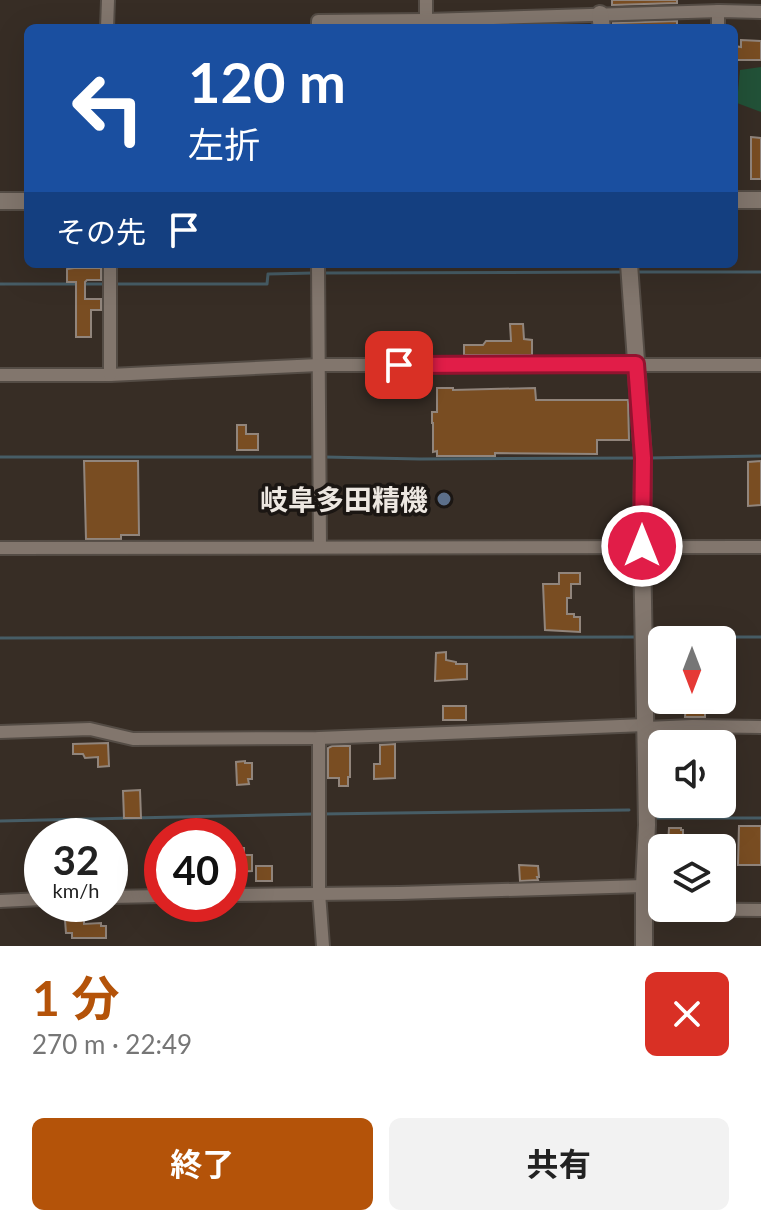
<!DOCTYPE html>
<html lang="ja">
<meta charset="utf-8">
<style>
body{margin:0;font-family:Lato,"Noto Sans JP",sans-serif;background:#f2f2f2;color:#222;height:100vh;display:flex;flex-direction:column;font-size:30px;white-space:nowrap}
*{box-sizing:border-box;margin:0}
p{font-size:26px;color:#767676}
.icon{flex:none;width:44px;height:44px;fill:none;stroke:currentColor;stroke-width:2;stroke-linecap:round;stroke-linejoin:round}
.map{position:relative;height:946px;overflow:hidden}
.drawer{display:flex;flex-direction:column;background:#fff;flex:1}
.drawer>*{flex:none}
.top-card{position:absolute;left:24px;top:24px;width:714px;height:244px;border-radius:12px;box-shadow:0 8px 32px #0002;background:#1a4fa0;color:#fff;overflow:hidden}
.needle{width:52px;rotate:180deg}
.buttons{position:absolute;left:648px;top:626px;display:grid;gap:16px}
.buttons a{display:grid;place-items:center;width:88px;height:88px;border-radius:12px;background:#fff;box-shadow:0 8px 32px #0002;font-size:40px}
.speed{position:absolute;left:24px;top:818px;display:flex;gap:16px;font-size:40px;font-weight:700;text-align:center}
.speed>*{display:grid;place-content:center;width:104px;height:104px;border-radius:50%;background:#fff;box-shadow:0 8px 32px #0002;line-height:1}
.speed small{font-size:20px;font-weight:400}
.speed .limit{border:12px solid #d22;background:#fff;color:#111}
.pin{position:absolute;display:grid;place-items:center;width:68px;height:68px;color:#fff;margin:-34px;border-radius:16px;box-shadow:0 4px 12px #0006}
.me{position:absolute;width:88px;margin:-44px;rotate:0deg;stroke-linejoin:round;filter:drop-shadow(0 0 6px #0008)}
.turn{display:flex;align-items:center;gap:28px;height:168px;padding:0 32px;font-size:36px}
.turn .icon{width:104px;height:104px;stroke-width:2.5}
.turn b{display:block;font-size:56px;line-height:68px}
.then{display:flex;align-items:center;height:76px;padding:0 32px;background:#0003;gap:16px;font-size:30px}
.round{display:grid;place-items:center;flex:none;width:84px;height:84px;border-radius:12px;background:#f2f2f2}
.summary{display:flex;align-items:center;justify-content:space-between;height:136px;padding:0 32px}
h1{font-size:48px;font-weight:700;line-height:60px;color:#b45309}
.cta{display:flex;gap:16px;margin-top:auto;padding:16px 32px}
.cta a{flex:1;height:92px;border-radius:12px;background:#b45309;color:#fff;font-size:32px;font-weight:700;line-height:92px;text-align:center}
.cta a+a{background:#f2f2f2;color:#222}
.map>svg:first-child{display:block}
.green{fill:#225238}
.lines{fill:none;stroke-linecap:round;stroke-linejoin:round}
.stream{stroke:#475d66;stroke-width:3}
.building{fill:#794d22;stroke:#91857c;stroke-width:2}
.minor-casing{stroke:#544c45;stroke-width:16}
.tertiary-casing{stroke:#544c45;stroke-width:20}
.minor{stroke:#82766d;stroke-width:12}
.tertiary{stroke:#82766d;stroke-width:16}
.route-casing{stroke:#92132f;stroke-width:20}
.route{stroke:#e11d48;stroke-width:14}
.service-dot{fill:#5c6f8a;stroke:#1b1613;stroke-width:3}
.labels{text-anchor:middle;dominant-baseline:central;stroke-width:7;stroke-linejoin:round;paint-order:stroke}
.poi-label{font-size:28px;font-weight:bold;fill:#ede7e1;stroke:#1b1613;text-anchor:end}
</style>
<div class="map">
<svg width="761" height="946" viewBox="0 0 761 946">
<rect width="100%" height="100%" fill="#372d25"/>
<!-- green -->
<polygon class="green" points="761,67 761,112 737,103 740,70"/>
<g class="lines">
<!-- stream -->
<g class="stream">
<polyline points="637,272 761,272"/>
<polyline points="321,273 625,272"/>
<polyline points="0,284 106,284"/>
<polyline points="113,284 267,284 268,274 313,273"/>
<polyline points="0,457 317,457"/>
<polyline points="325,457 420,459 637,458"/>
<polyline points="649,458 761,456"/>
<polyline points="649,637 761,637"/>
<polyline points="0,638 637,637"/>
<polyline points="321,814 629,810"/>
<polyline points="656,818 761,818"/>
<polyline points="0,821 313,814"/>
</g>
</g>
<!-- building -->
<g class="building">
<polygon points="612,0 677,0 677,3 612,5"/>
<polygon points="677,21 677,28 667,28 667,26 647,26 647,28 613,28 613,23"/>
<polygon points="741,40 761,41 761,60 734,60 734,46 741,47"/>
<polygon points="751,137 761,138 761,179 751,179"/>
<polygon points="74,268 101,268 101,280 87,280 85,282 85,299 101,299 101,310 91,310 91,337 76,337 76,282 67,282 67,269"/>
<polygon points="510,324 523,324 524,339 532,340 532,355 464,355 464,345 483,345 486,341 511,341"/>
<polygon points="437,388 453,388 453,390 535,388 536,400 628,400 629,440 597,440 597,454 495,453 495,456 437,456 437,451 433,452 433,423 432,423 432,412 437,412"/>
<polygon points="237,425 246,425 246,434 258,434 258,450 237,450"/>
<polygon points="84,461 138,461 139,535 121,535 121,539 86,539"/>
<polygon points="761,461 761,505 748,506 748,462"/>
<polygon points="559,573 580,573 580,584 571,584 571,598 567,598 567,614 574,614 574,617 580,617 580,632 545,630 543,584 559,584"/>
<polygon points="446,652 446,660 456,662 456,664 467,664 467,679 435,681 436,653"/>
<polygon points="686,704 705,705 705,717 685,717"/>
<rect x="443" y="706" width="23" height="14"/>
<polygon points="108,743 109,766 98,767 98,757 85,758 83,754 73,754 73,744"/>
<polygon points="395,744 395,778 374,779 374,764 380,764 380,745"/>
<polygon points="332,746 350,746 350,777 348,777 348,786 339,786 339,778 328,778 328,748"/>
<polygon points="245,761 245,763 252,763 252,779 248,779 249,784 237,785 236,762"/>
<polygon points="140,790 141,818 124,818 123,791"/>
<polygon points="739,826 761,826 761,865 738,865"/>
<polygon points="669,828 681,828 681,830 683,830 683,837 711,836 711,848 695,848 695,845 668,845"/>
<polygon points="235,848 244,848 244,855 252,855 252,871 230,872 230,853 235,853"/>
<polygon points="519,865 538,866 539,877 537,877 538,880 520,881"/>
<rect x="256" y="866" width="16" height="15"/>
<polygon points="84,919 84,924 101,923 101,926 106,926 106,938 72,938 72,933 66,933 65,920"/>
</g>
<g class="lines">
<defs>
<g id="minor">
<polyline points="426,0 426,20"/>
<polyline points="718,11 718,28"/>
<polyline points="107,28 108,0"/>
<polyline points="318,28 318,21 426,20 720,11 761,12"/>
<polyline points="318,264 320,547"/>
<polyline points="0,375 110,375 319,365 761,365"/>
<polyline points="110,375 110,264"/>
<polyline points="0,548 761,547"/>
<polyline points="645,728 693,726 761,727"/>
<polyline points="0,732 90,729 133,739 319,738 645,725"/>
<polyline points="319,738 319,893 323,946"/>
<polyline points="230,895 399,893 644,886"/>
<polyline points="110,897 162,896"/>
<polyline points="0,901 42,899"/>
<polyline points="645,909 761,910"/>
</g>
<g id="tertiary">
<polyline points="600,14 602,28"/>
<polyline points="734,200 761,200"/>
<polyline points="0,201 28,201"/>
<polyline points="629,264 643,458 642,546 647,825 644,886 644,946"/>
</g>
</defs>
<!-- minor casing -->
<use href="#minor" class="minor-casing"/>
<!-- tertiary casing -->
<use href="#tertiary" class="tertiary-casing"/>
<!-- minor -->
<use href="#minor" class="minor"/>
<!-- tertiary -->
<use href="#tertiary" class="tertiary"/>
</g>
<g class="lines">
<defs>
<polyline id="route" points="399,365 636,364 643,458 642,546"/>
</defs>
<!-- route casing -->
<use href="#route" class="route-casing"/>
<!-- route -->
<use href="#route" class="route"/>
</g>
<!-- markers -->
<circle class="service-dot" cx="444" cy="499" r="8"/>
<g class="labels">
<!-- poi labels -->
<g class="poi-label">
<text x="428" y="499">岐阜多田精機</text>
</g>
</g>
</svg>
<div class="buttons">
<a><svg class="needle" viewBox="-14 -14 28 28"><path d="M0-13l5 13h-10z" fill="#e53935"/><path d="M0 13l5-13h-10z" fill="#767676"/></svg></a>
<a><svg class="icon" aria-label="sound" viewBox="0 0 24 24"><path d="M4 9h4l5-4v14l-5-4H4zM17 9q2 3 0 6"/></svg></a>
<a><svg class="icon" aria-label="layers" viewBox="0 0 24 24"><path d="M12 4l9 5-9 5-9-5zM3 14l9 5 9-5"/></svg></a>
</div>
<div class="speed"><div>32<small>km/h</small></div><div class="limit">40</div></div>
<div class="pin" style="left:399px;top:365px;background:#d93025"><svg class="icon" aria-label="arrive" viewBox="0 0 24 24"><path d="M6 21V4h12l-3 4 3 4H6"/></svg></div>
<svg class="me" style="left:642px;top:546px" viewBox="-20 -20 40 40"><circle r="17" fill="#e11d48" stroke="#fff" stroke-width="3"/><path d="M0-11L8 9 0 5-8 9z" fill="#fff"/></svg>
<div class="top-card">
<div class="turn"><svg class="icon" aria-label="left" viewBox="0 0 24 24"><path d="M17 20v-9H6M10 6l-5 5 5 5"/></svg><div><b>120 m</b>左折</div></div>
<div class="then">その先<svg class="icon" aria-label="arrive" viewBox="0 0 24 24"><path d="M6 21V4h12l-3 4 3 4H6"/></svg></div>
</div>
</div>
<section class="drawer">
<div class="summary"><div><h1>1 分</h1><p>270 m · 22:49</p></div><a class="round" style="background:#d93025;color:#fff"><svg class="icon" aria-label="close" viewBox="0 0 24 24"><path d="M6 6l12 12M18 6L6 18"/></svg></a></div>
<div class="cta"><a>終了</a><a>共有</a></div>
</section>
